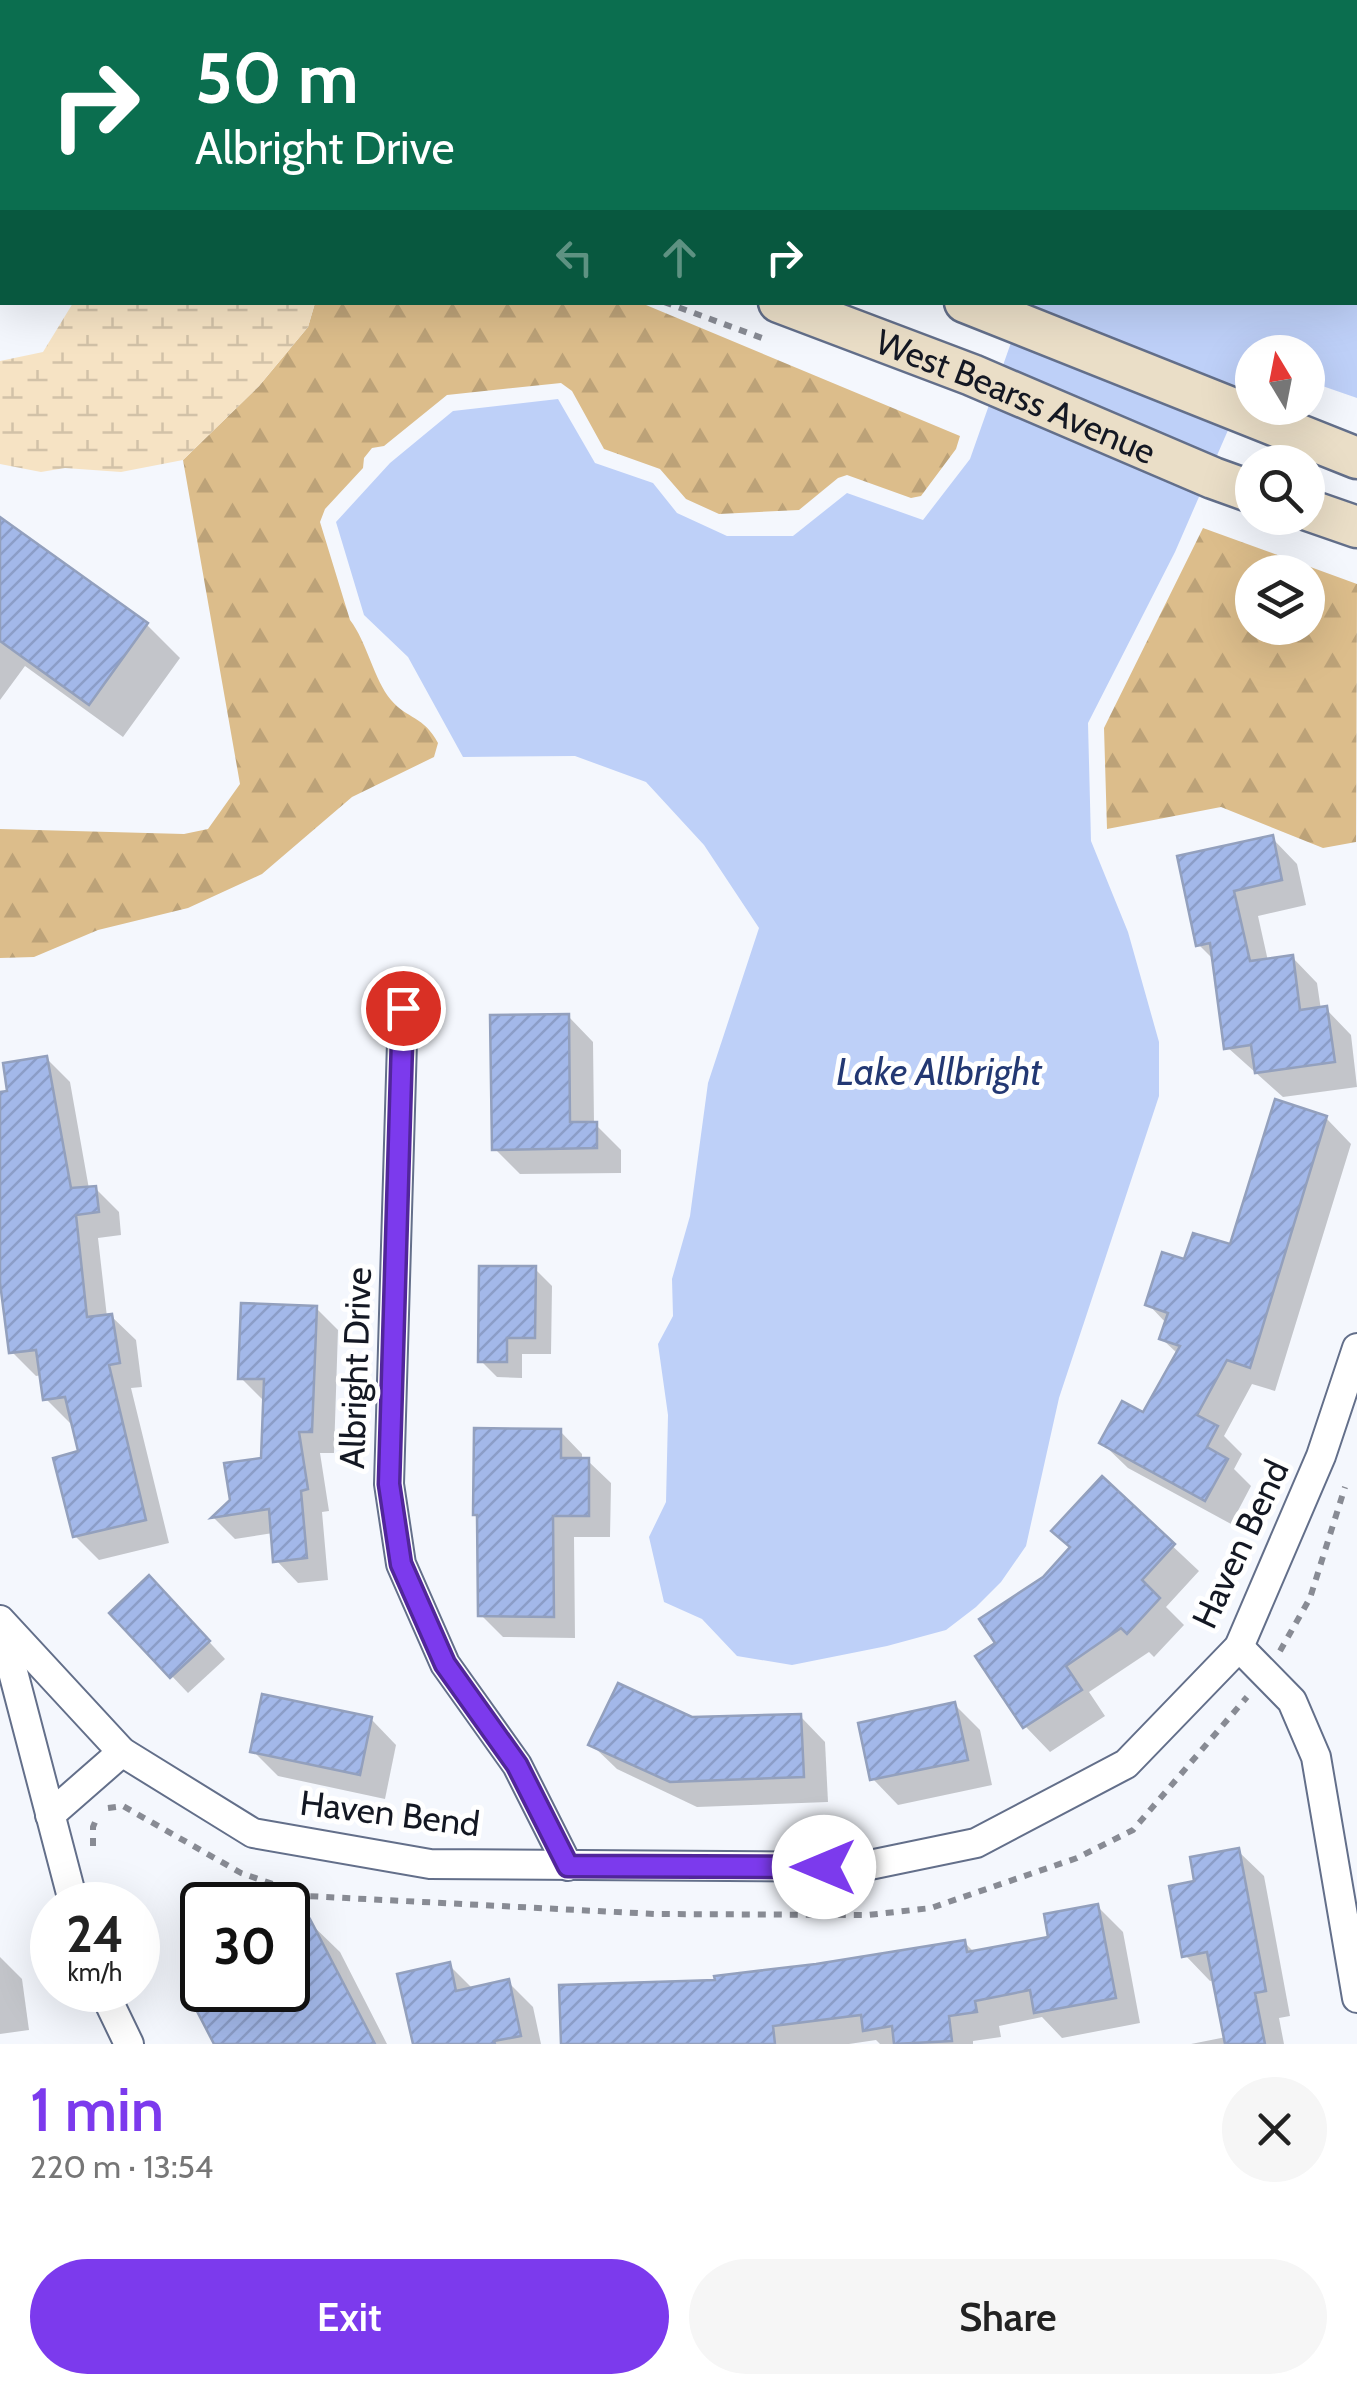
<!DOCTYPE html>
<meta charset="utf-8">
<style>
body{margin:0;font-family:Cabin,sans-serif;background:#f6f6f6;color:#222;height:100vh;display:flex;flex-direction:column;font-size:38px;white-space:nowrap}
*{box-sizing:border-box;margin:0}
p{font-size:32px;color:#767676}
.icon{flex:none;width:55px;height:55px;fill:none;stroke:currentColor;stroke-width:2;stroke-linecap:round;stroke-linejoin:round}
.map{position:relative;height:2044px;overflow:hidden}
.drawer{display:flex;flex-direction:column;background:#fff;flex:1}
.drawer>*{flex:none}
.top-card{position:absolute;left:0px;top:0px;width:1358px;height:305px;box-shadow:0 10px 40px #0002;background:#0b6e4f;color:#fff;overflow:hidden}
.needle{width:65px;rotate:350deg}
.fabs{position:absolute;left:1235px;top:335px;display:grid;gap:20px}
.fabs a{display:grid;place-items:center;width:90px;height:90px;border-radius:50%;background:#fff;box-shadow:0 10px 40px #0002;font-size:50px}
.speed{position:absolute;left:30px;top:1882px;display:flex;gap:20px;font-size:50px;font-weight:700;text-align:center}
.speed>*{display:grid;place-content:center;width:130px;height:130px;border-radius:50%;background:#fff;box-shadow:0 10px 40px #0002;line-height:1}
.speed small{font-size:25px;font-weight:400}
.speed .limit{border:5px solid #111;border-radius:15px;background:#fff;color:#111}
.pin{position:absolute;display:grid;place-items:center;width:85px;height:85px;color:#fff;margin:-42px;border:5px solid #fff;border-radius:50%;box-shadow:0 2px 10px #0007}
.me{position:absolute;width:110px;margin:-55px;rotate:270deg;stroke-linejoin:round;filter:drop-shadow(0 0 8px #0008)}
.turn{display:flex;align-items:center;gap:35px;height:210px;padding:0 30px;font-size:45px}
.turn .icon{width:130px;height:130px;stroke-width:2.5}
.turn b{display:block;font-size:70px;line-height:85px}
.lanes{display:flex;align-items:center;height:95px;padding:0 30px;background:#0003;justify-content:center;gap:50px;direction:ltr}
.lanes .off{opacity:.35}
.round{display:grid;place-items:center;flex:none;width:105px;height:105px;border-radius:52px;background:#f6f6f6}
.headline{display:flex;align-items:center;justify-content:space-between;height:170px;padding:0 30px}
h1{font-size:60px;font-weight:600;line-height:75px;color:#7c3aed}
.cta{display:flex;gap:20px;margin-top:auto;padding:20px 30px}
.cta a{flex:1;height:115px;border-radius:60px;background:#7c3aed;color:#fff;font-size:40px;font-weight:600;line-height:115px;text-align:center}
.cta a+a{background:#f6f6f6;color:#222}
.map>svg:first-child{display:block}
.forest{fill:url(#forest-firs);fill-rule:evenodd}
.wetland{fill:url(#wetland-marsh)}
.water{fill:#bed0f8}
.shadow{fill:#0003}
.building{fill:url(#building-hatch);stroke:#93a0bd;stroke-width:2.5}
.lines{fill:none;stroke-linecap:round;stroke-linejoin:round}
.lane-casing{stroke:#636f8a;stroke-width:19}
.street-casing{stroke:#636f8a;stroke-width:32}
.secondary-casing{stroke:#636f8a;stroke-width:45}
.path{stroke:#888b94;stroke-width:6;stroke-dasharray:8 8;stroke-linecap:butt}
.lane{stroke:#fff;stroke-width:14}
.street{stroke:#fff;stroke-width:28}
.secondary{stroke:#eadec7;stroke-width:40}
.route-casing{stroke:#51269a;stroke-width:25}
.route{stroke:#7c3aed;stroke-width:18}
.labels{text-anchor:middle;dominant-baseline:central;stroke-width:10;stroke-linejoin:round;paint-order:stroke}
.street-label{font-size:35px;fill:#141823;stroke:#fff}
.water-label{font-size:38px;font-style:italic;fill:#233873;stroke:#fff}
</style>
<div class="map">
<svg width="1357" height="2044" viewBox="0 0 1357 2044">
<defs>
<pattern id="forest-firs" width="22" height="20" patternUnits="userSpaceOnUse" patternTransform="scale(2.5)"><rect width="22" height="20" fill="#dcbd8b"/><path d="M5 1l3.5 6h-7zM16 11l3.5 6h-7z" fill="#bca278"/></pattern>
<pattern id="wetland-marsh" width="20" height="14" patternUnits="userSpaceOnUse" patternTransform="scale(2.5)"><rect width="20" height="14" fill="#f6e3c4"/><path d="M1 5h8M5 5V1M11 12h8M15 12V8" fill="none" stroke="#d2c2a8"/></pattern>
<pattern id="building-hatch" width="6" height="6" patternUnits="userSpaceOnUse" patternTransform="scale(2.5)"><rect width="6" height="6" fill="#a3b8e9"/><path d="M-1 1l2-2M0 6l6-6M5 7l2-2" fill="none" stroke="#8b9dc8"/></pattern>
</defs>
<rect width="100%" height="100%" fill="#f4f7fd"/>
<!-- forest -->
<g class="forest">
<path d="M 632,302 L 646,305 L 960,436 L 956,449 L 921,496 L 911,498 L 847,475 L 838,478 L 799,510 L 719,514 L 686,499 L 660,469 L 604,449 L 572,391 L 561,383 L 447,395 L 384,446 L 372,448 L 364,458 L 363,468 L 325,509 L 320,522 L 350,620 C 367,642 374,680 391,700 C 407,719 424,716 438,743 L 434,757 L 352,797 L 262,874 L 188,908 L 98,930 L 34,957 L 0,958 L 0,829 L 184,834 L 208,829 L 240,784 L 183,460 L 259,386 L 308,327 L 315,303 Z"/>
<path d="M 1203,528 L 1357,584 L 1356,842 L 1323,848 L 1221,807 L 1107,829 L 1104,728 ZM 1252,572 L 1308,572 L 1308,628 L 1252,628 Z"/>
</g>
<!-- wetland -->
<polygon class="wetland" points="73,303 73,302 315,303 308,327 259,386 183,460 121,472 65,468 41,472 0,464 0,361 43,352"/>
<!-- water -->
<polygon class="water" points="1116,0 1357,0 1357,398 1308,381 1308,352 1252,352 1252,375 1175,552 1088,723 1091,841 1128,932 1159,1042 1159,1096 1059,1398 1026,1546 1001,1582 976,1607 946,1630 887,1646 792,1665 737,1656 702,1619 664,1602 649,1537 666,1502 668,1415 658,1344 673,1316 672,1279 690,1216 708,1083 759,928 704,845 646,782 575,756 463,757 408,657 364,615 336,522 390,463 453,411 558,399 595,463 653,483 677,513 727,536 793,536 847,493 923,520 970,459 1025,303 1355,302 1355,2 1116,2"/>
<!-- shadow -->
<g class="shadow">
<polygon points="0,520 147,625 180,658 123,737 25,666 0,700"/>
<polygon points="1272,838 1297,864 1306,905 1258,916 1268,961 1292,957 1317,983 1321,1010 1326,1009 1351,1035 1357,1087 1283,1097 1227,1047 1215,961 1199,945 1180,858"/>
<polygon points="568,1016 593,1042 594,1123 621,1150 621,1173 520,1174 495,1149"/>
<polygon points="46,1058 70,1082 89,1189 95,1188 119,1212 121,1235 98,1238 107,1317 111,1316 136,1340 142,1387 131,1388 169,1543 99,1560 75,1536 81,1453 74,1422 70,1423 46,1399 42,1375 36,1376 12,1352 3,1290 0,1286 0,1095 10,1093"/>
<polygon points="1326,1118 1351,1144 1275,1391 1252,1384 1224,1436 1242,1454 1234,1469 1251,1486 1231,1524 1128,1468 1102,1443 1144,1416 1178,1354 1162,1339 1167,1324 1148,1304 1186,1263 1231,1248"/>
<polygon points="535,1269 552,1286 551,1354 522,1354 522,1378 497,1377 480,1360"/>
<polygon points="316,1308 338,1330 334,1453 320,1453 329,1511 322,1512 328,1580 298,1583 276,1560 273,1533 235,1539 214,1518 233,1500 264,1460 263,1400 241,1378"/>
<polygon points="560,1431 582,1454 582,1460 588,1461 611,1483 610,1537 574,1537 575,1638 503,1637 481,1615"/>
<polygon points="1102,1480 1199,1571 1166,1607 1184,1625 1154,1657 1149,1652 1089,1692 1105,1716 1050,1752 1025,1726 998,1644 1045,1579 1073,1548"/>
<polygon points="166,1595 225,1659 188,1693 112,1613"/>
<polygon points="955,1705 980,1730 992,1785 898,1805 873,1779"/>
<polygon points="800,1716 825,1742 828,1802 697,1807 617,1769 591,1744 692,1720"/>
<polygon points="371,1719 396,1745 385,1799 278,1776 253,1751"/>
<polygon points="1238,1851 1264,1876 1290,2016 1279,2018 1284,2044 1191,2044 1226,2037 1215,1980 1210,1981 1185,1955 1197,1883"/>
<polygon points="1097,1906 1123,1932 1140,2023 1062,2038 1042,2017 999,2026 1001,2037 973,2041 973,2044 880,2044 876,2040 849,2044 564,2044 718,1982 964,1942 975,1953 1051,1939"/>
<polygon points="309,1922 340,1952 387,2044 216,2044 186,1985 202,1976 202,1990 288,1990 288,1933"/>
<polygon points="0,1957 22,1979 29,2030 0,2034"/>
<polygon points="449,1965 474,1990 508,1982 533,2007 541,2044 415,2044"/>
</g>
<!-- building -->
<g class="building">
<polygon points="0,517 148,623 89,705 0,641"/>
<polygon points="1273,835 1282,880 1234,891 1250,961 1293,955 1300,1010 1327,1006 1335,1062 1255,1073 1251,1045 1224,1049 1210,943 1196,946 1177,856"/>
<polygon points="569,1014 570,1122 597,1122 597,1148 492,1150 490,1015"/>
<polygon points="47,1056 71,1188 96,1186 99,1212 76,1215 87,1317 112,1314 120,1363 109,1365 146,1520 73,1537 53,1458 78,1451 65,1397 43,1400 36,1350 9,1353 0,1283 0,1092 7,1091 3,1063"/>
<polygon points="1275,1099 1327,1116 1250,1368 1227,1360 1197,1415 1218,1426 1207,1447 1228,1459 1205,1501 1099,1443 1122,1401 1143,1412 1180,1346 1159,1339 1168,1313 1145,1305 1162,1252 1184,1259 1193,1233 1230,1244"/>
<polygon points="479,1266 536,1266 535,1338 507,1338 507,1362 478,1362"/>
<polygon points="241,1303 317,1306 312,1432 299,1432 308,1489 301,1491 307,1558 273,1562 269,1509 211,1518 230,1500 224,1463 261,1458 264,1379 238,1379"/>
<polygon points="474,1428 561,1429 561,1458 589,1458 589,1516 553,1516 554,1617 478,1616 477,1515 473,1515"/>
<polygon points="1102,1476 1175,1544 1142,1580 1160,1598 1127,1634 1121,1628 1066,1666 1082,1690 1023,1728 975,1656 995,1643 979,1619 1043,1577 1070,1547 1051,1531"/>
<polygon points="149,1575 210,1641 170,1678 109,1613"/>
<polygon points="618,1683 692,1717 801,1714 804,1777 670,1782 588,1745"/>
<polygon points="262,1694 372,1717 360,1775 250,1752"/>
<polygon points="955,1702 968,1760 870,1780 858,1723"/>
<polygon points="1239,1848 1266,1991 1255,1993 1265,2044 1225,2044 1207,1952 1182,1957 1169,1886 1194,1881 1190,1857"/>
<polygon points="1098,1904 1116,1998 1034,2013 1030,1990 975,2001 977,2012 949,2016 952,2041 894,2044 892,2026 863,2031 861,2015 773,2026 775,2044 561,2044 559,1985 715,1980 714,1976 816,1964 965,1940 967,1952 1048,1937 1044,1914"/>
<polygon points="310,1919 375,2044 214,2044 186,1990 288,1990 288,1930"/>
<polygon points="450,1962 456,1991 509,1979 521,2036 494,2041 495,2044 413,2044 397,1974"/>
</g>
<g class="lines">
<defs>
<polyline id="lane" points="627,2 628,0"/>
<g id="street">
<polyline points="403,1008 389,1484 401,1564 445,1664 517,1765 568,1866"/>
<polyline points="0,1620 122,1752 253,1833 430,1864 860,1867 976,1843 1126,1764 1239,1647 1321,1456 1357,1348"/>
<polyline points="1,1626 74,1905"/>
<polyline points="1239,1647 1292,1701 1316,1757 1357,1998"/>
<polyline points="50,1815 122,1752"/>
<polyline points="103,1990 129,2044"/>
</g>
<g id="secondary">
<polyline points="0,120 2,120"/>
<polyline points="0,189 2,189"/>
<path id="s1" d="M 779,302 L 972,375 L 1213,478 L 1252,492"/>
<polyline points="965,302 1357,458"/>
<polyline points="1308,510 1357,527"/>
</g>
</defs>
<!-- lane casing -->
<use href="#lane" class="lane-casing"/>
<!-- street casing -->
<use href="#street" class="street-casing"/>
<!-- secondary casing -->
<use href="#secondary" class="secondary-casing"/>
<!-- path -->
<g class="path">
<polyline points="664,302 762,338"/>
<polyline points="1280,1651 1310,1598 1345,1487"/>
<polyline points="108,1808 123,1806 241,1873 307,1896 655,1914 868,1915 931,1908 1077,1858 1133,1830 1247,1697"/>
<polyline points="93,1846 93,1827 98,1815"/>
</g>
<!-- lane -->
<use href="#lane" class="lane"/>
<!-- street -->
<use href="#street" class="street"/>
<!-- secondary -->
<use href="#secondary" class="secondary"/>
</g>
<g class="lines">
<defs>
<polyline id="route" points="403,1008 389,1484 401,1564 445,1664 517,1765 568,1866 824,1867"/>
</defs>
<!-- route casing -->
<use href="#route" class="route-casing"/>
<!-- route -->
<use href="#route" class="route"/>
</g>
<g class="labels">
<!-- street labels -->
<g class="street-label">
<text stroke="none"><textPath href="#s1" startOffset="255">West Bearss Avenue</textPath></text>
<text transform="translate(355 1368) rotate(-88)">Albright Drive</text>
<text transform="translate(1240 1544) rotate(-65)">Haven Bend</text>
<text transform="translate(390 1813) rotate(7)">Haven Bend</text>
</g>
<!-- water labels -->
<g class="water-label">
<text x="939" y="1071">Lake Allbright</text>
</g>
</g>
</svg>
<div class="fabs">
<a><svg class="needle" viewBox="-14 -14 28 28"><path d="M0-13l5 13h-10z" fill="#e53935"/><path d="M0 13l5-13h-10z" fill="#767676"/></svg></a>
<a><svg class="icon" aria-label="search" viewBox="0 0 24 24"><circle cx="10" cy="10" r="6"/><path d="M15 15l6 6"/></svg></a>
<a><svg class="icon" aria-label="layers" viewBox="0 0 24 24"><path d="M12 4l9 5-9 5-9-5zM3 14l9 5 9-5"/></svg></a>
</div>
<div class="speed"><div>24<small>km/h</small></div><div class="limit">30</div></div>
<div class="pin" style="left:403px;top:1008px;background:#d93025"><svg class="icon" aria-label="arrive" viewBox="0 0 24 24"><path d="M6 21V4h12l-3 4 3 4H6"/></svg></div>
<svg class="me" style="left:824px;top:1867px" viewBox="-20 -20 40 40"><circle r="19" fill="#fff"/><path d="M0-13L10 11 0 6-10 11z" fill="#7c3aed"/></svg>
<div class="top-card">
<div class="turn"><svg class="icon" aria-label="right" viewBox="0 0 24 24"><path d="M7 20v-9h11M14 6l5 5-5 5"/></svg><div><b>50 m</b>Albright Drive</div></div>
<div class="lanes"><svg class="icon off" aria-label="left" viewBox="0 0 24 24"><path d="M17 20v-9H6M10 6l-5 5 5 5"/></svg><svg class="icon off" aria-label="ahead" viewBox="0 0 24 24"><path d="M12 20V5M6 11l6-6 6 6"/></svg><svg class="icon" aria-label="right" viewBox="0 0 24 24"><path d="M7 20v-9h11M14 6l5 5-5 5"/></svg></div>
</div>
</div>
<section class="drawer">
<div class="headline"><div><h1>1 min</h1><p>220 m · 13:54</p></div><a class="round"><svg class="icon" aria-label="close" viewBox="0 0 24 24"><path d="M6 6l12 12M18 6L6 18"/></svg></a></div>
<div class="cta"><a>Exit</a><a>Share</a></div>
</section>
